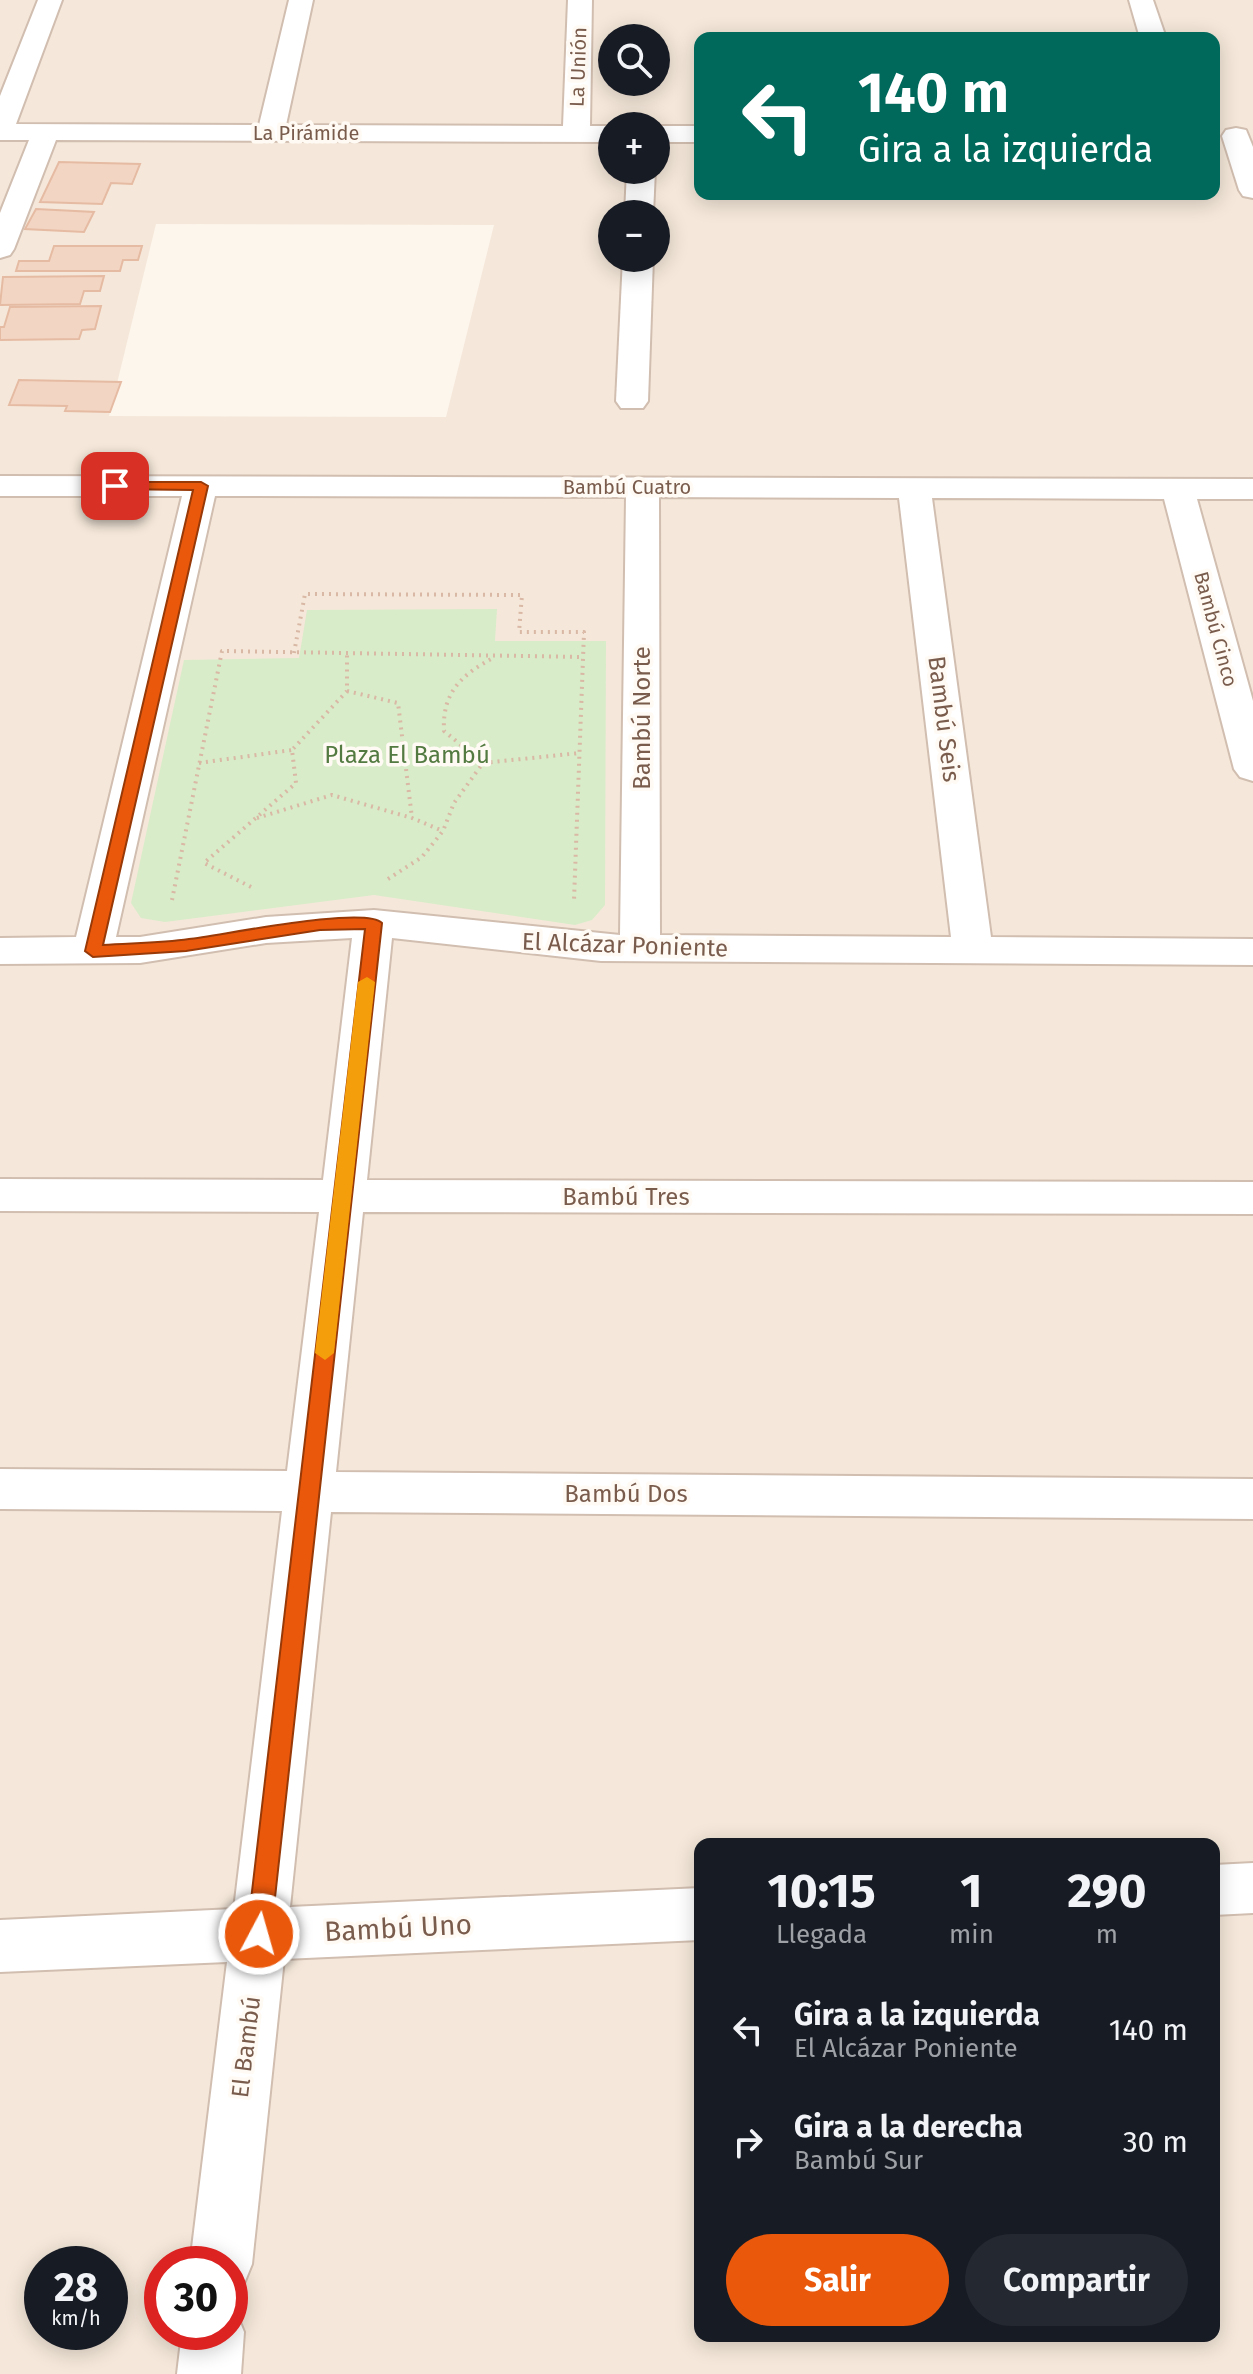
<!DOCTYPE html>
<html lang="es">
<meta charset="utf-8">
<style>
body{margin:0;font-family:"Fira Sans",sans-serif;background:#242831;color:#f1f3f6;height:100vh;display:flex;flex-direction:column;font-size:30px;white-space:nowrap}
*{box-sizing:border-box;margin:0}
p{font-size:26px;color:#9ea1a6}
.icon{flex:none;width:44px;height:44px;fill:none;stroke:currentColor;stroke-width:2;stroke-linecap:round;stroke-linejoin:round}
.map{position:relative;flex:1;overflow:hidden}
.drawer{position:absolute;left:694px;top:1838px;width:526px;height:504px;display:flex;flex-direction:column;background:#171b24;border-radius:16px;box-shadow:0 4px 20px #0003}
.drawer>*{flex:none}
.guide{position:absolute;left:694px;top:32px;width:526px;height:168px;border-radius:16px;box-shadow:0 4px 20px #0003;background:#00695c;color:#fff;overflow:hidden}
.controls{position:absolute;left:598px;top:24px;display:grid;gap:16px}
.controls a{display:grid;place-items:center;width:72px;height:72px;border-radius:50%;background:#171b24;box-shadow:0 4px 20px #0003;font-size:40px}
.speed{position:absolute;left:24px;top:2246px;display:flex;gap:16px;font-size:40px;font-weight:700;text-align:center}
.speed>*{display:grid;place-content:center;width:104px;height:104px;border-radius:50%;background:#171b24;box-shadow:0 4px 20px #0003;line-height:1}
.speed small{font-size:20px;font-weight:400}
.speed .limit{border:12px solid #d22;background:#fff;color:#111}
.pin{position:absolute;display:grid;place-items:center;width:68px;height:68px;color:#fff;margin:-34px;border-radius:16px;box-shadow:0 4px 12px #0006}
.me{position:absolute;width:88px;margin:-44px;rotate:6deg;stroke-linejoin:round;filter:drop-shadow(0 0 6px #0008)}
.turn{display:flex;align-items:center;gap:28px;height:168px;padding:0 32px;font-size:36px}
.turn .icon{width:104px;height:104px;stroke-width:2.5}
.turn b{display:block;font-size:56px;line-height:68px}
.eta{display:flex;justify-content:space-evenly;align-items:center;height:136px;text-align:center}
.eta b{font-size:48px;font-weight:700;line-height:56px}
.button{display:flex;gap:16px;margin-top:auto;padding:16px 32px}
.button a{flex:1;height:92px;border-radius:48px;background:#ea580c;color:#fff;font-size:32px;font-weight:700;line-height:92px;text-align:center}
.button a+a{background:#242831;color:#f1f3f6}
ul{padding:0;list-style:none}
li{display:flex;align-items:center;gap:24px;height:112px;padding:0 32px}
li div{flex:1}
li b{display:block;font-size:30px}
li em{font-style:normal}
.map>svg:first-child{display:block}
.residential{fill:#f5e8da;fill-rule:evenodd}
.green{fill:#d8ecc9}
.building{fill:#f3d5c3;stroke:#e6bba3;stroke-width:2}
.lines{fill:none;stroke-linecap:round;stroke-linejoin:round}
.minor-casing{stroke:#d1beb0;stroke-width:4}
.path{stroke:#d9b8a5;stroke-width:4;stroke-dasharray:2 5;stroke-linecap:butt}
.minor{fill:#fff;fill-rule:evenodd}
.route{fill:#ea580c;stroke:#983908;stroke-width:2}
.slow{fill:#f59e0b}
.labels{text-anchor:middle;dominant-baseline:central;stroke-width:7;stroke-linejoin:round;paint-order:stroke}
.far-street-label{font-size:20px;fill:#7a5c4d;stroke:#fffaf3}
.street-label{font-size:24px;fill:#7a5c4d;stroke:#fffaf3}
.park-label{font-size:24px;fill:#537a41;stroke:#fffaf3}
.near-street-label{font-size:28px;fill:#7a5c4d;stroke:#fffaf3}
</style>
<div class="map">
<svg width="1253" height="2374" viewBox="0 0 1253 2374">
<rect width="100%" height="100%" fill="#fdf6ec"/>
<!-- residential -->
<path class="residential" d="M 0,0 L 1253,0 L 1253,2374 L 0,2374 ZM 612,38 L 656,38 L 656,82 L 612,82 ZM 700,38 L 1214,38 L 1214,194 L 700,194 ZM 612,126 L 656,126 L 656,170 L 612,170 ZM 612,214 L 656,214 L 656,258 L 612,258 ZM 156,224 L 494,225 L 446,417 L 109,416 ZM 700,1844 L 1214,1844 L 1214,2336 L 700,2336 ZM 42,2264 L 110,2264 L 110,2332 L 42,2332 ZM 162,2264 L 230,2264 L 230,2332 L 162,2332 Z"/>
<!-- green -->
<polygon class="green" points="497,609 495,641 606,641 605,905 592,920 575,925 374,895 165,922 141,918 131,903 184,660 299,658 307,610"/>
<!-- building -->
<g class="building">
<polygon points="59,162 140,164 132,184 111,183 102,204 40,202"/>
<polygon points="36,209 94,212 84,232 25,229"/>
<polygon points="54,246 142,246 138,260 123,260 120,271 16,271 19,261 49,261"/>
<polygon points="104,276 100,291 84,291 80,304 0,305 3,277"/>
<polygon points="101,306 95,329 82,330 79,339 0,340 0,327 4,327 10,307"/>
<polygon points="19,380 121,382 110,412 65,411 67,406 9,405"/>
</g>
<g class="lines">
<defs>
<g id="minor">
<polygon points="38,0 62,0 16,124 259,125 289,0 313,0 286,125 563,126 568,0 592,0 590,126 612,126 612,142 56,140 14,249 10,255 0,258 0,213 29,140 0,140 0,96"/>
<polygon points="1129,0 1153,0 1166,38 1140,38"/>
<rect x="656" y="126" width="44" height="16"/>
<polygon points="1236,128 1246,130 1253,147 1253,198 1243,196 1239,190 1222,136 1226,130"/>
<polygon points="627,170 655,170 653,214 625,214"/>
<polygon points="623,258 653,258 648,401 643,408 621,408 616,401"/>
<path d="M 0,476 L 1253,479 L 1253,499 L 1197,499 L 1253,701 L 1253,781 L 1240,777 L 1234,769 L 1164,499 L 932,498 L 991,937 L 1253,939 L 1253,965 L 601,961 L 392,938 L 367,1180 L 1253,1182 L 1253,1214 L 363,1212 L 336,1472 L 1253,1479 L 1253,1519 L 331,1512 L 290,1907 L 700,1888 L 700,1940 L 284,1959 L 252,2264 L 243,2286 L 230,2291 L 230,2264 L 190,2264 L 227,1962 L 0,1972 L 0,1920 L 234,1909 L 282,1511 L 0,1509 L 0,1469 L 287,1471 L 319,1212 L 0,1211 L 0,1179 L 323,1180 L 352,938 L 266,943 L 140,963 L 0,964 L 0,938 L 76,937 L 182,496 L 0,496 ZM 215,496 L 626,497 L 620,935 L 374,910 L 266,917 L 140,937 L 116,937 ZM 659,497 L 899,498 L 951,937 L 660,935 Z"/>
<polygon points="1253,1863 1253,1913 1214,1915 1214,1865"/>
<polygon points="230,2308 235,2310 244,2332 241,2374 177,2374 182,2332 230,2332"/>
</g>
</defs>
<!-- minor casing -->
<use href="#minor" class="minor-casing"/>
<!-- path -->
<g class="path">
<polyline points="294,653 305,594 522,595 519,632 584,632 574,900"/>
<polyline points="347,691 398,703 412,818"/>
<polyline points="199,763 292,750"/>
<path d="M 483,763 L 444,731 C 442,692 462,674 495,657"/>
<polyline points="257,818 332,795 412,818 443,831"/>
<polyline points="388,879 422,857 443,831 454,803 483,763 580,753"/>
<polyline points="251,887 204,863 296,783 292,750 347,691 347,653"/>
<polyline points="172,900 222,651 584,657"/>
</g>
<!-- minor -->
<use href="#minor" class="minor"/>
</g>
<!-- route -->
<path class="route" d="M 115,482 L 201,482 L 208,486 L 103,945 C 132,943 161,943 189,939 C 219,936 365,905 382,923 L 271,1934 L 267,1942 L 259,1945 L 251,1942 L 247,1934 L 365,929 L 320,930 L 186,951 L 93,957 L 85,951 L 193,490 L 110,489 L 110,483 Z"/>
<!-- slow -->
<polygon class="slow" points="367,977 375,982 334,1353 325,1360 315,1353 358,982"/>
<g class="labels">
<!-- far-street labels -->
<g class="far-street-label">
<text transform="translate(578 67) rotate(-88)">La Unión</text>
<text x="306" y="133">La Pirámide</text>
<text x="627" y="487">Bambú Cuatro</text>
<text transform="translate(1216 629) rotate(75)">Bambú Cinco</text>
</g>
<!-- street labels -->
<g class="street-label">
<text transform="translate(642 718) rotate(-90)">Bambú Norte</text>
<text transform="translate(944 719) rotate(83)">Bambú Seis</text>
<text transform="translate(625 945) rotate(2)">El Alcázar Poniente</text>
<text x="626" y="1197">Bambú Tres</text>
<text x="626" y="1494">Bambú Dos</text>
<text transform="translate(246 2047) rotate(-83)">El Bambú</text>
</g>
<!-- park labels -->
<g class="park-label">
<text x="407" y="755">Plaza El Bambú</text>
</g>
<!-- near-street labels -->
<g class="near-street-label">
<text transform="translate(398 1928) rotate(-3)">Bambú Uno</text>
</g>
</g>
</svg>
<div class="controls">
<a><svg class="icon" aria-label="search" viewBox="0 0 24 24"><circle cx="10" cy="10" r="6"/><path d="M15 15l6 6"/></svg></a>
<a>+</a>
<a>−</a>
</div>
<div class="speed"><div>28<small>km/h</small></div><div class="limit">30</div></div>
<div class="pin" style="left:115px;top:486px;background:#d93025"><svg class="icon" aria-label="arrive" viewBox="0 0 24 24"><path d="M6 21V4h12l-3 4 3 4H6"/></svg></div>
<svg class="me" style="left:259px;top:1934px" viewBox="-20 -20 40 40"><circle r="17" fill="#ea580c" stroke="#fff" stroke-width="3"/><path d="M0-11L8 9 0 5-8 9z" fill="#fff"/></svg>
<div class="guide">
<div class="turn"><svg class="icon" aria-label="left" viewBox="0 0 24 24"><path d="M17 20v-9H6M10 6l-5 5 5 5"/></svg><div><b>140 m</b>Gira a la izquierda</div></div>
</div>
<section class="drawer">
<div class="eta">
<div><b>10:15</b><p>Llegada</p></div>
<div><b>1</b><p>min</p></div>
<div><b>290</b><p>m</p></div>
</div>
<ul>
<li><svg class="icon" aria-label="left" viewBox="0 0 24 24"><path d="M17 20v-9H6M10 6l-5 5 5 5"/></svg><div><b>Gira a la izquierda</b><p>El Alcázar Poniente</p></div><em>140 m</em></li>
<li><svg class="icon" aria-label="right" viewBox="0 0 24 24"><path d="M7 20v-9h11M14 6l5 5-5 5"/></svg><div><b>Gira a la derecha</b><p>Bambú Sur</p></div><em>30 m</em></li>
</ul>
<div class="button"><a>Salir</a><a>Compartir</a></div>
</section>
</div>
